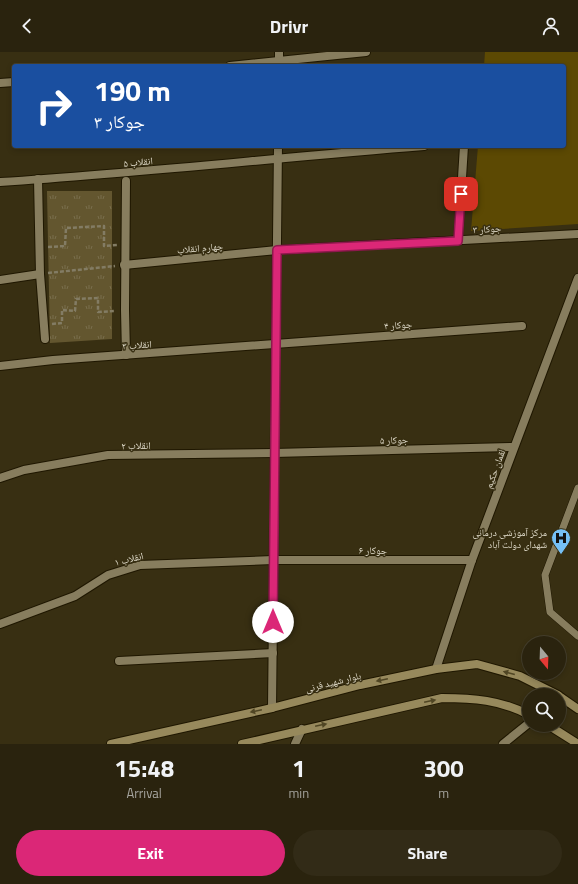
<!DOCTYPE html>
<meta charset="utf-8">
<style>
body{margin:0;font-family:"Titillium Web","Noto Naskh Arabic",sans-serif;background:#322b17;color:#f1f3f6;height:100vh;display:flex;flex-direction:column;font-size:15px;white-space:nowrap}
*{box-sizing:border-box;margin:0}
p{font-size:13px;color:#a5a49e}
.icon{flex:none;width:22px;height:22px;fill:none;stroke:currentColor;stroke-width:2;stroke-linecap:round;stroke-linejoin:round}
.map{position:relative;height:692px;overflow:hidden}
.drawer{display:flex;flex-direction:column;background:#2a230e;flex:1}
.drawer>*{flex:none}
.top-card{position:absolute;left:12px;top:12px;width:554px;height:84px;border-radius:4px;box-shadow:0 2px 6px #0003,0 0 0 1px #46402e;background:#1a4fa0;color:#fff;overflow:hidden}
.needle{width:26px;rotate:161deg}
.buttons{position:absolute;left:522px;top:584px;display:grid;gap:8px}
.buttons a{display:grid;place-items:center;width:44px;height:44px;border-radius:50%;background:#2a230e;box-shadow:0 2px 6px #0003,0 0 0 1px #46402e;font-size:20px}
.pin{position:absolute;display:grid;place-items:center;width:34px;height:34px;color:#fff;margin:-17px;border-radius:8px;box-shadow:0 2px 6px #0006}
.me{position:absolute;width:44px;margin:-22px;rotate:0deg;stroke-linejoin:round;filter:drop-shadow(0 0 3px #0008)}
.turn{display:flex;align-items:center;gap:14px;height:84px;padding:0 16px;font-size:18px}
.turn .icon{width:52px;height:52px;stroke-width:2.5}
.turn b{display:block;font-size:28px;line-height:34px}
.eta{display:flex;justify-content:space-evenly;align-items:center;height:68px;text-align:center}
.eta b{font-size:24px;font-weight:700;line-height:28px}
.action{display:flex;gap:8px;margin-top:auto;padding:8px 16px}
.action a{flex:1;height:46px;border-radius:24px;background:#db2777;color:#fff;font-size:16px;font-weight:700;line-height:46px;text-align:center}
.action a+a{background:#322b17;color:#f1f3f6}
header{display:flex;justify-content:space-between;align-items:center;height:52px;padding:0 16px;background:#2a230e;font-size:18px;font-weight:700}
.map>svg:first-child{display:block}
.grass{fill:url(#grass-tufts)}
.building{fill:#5c4903}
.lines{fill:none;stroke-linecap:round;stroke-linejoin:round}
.service-casing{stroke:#1f1700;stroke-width:8}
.minor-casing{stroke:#1f1700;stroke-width:10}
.secondary-casing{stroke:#1f1700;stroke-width:10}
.path{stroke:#837c64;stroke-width:2.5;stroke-dasharray:4 2;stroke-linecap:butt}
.service{stroke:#877d5e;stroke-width:7}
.minor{stroke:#877d5e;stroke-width:8}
.secondary{stroke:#97895c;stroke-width:8}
.oneway{fill:#504624}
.route-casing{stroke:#8e194d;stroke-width:10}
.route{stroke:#db2777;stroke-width:7}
.labels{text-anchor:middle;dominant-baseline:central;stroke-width:3;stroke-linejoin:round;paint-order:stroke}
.street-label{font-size:10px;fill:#ded9c8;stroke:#382f12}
.poi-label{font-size:10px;fill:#ded9c8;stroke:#382f12;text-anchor:end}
</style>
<header><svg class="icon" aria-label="back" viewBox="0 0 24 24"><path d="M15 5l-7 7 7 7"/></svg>Drivr<svg class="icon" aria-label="person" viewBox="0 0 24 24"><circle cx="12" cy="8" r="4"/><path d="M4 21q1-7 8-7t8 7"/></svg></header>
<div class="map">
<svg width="578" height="692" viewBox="0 0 578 692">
<defs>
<pattern id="grass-tufts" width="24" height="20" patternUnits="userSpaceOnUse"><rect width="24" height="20" fill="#63562f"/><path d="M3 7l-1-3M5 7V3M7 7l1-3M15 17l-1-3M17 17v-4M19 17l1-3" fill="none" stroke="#796e4c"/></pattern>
</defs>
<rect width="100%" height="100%" fill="#382f12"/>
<!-- grass -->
<polygon class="grass" points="47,139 112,139 112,287 50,291"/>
<!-- building -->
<polygon class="building" points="485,0 578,0 578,172 471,179 478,94 564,94 564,14 484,14"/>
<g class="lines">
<defs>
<polyline id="service" points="578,436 545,523 550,560 578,584"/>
<g id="minor">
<polyline points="230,14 366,0"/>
<polyline points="279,14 279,0"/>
<polyline points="0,31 14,30"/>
<polyline points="38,127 40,222 45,287"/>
<polyline points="126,129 125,258 126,303"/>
<path d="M 0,130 C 142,121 283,105 424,94"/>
<polyline points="458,189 464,94"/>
<polyline points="124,213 277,198 578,182"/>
<polyline points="0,228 40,222"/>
<polyline points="0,314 53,308 522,274"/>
<polyline points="0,426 24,418 108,403 274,401 513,395"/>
<polyline points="0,572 75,544 108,523 140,513 273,508 472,508"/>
<polyline points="119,609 273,601"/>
<polyline points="436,617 472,508 578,226"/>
<polyline points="272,656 278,94"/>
<polyline points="295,692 302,677"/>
<polyline points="503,692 529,671"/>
</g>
<g id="secondary">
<polyline points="559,644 578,657"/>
<polyline points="548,673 578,692"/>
<polyline points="111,692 272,656 360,633 436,617 477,612 520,624 558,643"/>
<path d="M 242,692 L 442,646 C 473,646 501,648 529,663"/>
</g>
</defs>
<!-- service casing -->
<use href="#service" class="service-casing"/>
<!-- minor casing -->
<use href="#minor" class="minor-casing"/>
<!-- secondary casing -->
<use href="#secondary" class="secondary-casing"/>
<!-- path -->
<g class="path">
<polyline points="48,195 65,194 66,176 104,174 104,194 117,193"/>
<polyline points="48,221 115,214"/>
<polyline points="52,272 62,271 62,258 75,259 76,247 98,246 98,260 115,259"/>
</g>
<!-- service -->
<use href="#service" class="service"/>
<!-- minor -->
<use href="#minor" class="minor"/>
<!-- secondary -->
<use href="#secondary" class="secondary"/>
</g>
<!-- one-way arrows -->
<defs><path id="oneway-solid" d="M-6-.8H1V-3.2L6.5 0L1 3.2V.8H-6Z"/></defs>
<g class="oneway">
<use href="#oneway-solid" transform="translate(509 621) rotate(-165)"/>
<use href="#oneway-solid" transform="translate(382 628) rotate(168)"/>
<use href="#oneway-solid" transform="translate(430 649) rotate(-12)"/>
<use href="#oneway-solid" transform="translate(256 659) rotate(168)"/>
<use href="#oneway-solid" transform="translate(321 673) rotate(-12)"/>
</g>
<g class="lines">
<defs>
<polyline id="route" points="273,570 277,198 458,189 461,142"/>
</defs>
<!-- route casing -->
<use href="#route" class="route-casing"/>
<!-- route -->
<use href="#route" class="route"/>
</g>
<!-- icons -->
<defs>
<symbol id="hospital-pin" viewBox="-11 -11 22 30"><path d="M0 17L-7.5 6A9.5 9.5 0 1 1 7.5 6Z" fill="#75c0f6" stroke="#382f12"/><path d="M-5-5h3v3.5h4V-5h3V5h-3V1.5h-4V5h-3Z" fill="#111"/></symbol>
</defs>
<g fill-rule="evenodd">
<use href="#hospital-pin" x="550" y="475" width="22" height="30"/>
</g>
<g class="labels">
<!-- street labels -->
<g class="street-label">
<text transform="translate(138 110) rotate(-6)">انقلاب ۵</text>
<text transform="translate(487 177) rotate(-3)">جوکار ۳</text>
<text transform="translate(200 196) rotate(-5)">چهارم انقلاب</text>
<text transform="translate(398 273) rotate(-4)">جوکار ۴</text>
<text transform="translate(137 293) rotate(-4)">انقلاب ۳</text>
<text transform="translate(394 388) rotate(-1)">جوکار ۵</text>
<text x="136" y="393">انقلاب ۲</text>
<text transform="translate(495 417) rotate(-70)">لقمان حکیم</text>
<text x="373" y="498">جوکار ۶</text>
<text transform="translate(129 507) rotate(-14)">انقلاب ۱</text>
<text transform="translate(333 630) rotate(-14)">بلوار شهید قرنی</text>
</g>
<!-- poi labels -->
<g class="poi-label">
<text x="547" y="480">مرکز آموزشی درمانی<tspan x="547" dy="12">شهدای دولت آباد</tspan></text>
</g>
</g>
</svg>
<div class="buttons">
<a><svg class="needle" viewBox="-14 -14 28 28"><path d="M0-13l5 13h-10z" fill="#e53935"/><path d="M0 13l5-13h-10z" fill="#a5a49e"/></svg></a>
<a><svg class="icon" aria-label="search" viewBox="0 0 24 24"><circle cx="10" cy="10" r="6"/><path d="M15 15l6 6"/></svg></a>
</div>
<div class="pin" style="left:461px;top:142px;background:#d93025"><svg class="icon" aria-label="arrive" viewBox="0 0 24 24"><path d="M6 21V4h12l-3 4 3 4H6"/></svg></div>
<svg class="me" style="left:273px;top:570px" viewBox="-20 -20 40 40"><circle r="19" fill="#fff"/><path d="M0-13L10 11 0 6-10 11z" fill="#db2777"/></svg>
<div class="top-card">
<div class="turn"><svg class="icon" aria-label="right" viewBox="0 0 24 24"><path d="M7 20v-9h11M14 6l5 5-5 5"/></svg><div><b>190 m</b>جوکار ۳</div></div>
</div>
</div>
<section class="drawer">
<div class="eta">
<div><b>15:48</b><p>Arrival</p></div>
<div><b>1</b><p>min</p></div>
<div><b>300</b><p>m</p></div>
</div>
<div class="action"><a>Exit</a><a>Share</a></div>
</section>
